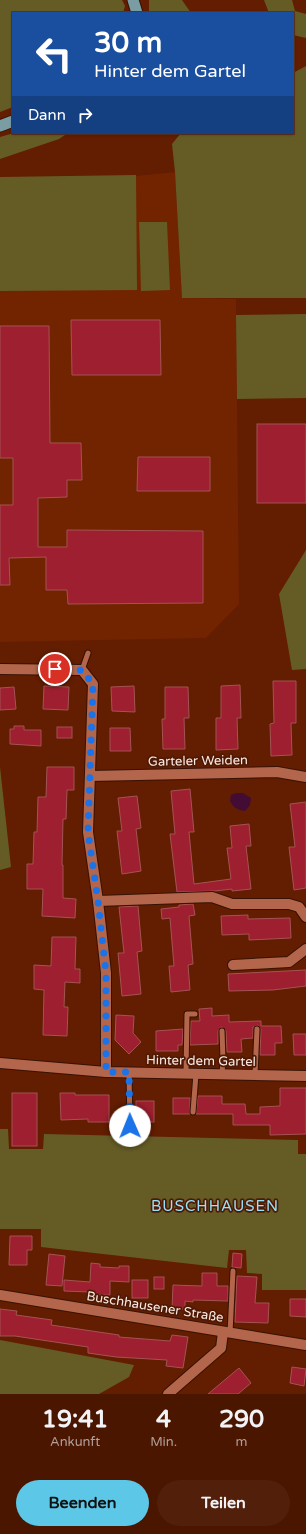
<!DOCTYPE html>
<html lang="de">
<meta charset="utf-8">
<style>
body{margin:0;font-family:"Varela Round",sans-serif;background:#511f0a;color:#f1f3f6;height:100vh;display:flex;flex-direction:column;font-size:15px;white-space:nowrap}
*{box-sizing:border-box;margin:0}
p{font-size:13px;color:#b29f99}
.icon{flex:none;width:22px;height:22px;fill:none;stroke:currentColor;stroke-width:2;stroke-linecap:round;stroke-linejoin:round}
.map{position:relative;height:1394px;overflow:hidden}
.drawer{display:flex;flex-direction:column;background:#4a1600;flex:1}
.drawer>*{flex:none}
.guide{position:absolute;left:12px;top:12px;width:282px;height:122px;border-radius:0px;box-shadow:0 1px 3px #0004,0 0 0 1px #613522;background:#1a4fa0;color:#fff;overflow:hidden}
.pin{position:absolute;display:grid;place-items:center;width:34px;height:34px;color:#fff;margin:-17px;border:2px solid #fff;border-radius:50%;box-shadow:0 1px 4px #0007}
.me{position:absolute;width:44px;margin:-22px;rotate:359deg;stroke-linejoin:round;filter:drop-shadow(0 0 3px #0008)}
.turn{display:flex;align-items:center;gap:14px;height:84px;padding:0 16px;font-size:18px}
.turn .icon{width:52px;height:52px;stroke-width:2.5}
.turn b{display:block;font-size:28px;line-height:34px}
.then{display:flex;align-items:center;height:38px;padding:0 16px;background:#0003;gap:8px;font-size:15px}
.eta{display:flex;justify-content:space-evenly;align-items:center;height:68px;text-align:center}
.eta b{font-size:24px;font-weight:700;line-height:28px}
.primary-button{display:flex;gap:8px;margin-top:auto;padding:8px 16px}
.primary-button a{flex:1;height:46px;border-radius:24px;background:#5cc7e7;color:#111;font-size:16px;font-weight:700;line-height:46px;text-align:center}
.primary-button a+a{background:#511f0a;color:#f1f3f6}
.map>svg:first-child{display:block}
.built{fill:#722400}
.green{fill:#655c25}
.water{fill:#430c35}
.building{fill:#9e1f2f;stroke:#a45354}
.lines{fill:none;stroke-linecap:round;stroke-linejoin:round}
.service-casing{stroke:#371204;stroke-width:7}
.minor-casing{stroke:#371204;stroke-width:12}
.primary-casing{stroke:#371204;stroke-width:13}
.service{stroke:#b3664b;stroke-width:5}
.minor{stroke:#b3664b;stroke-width:10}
.primary{stroke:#7a9da4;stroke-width:11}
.route{stroke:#1a73e8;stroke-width:7;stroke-dasharray:0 12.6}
.labels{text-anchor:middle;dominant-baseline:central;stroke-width:3.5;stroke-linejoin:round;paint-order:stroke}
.street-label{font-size:13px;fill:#fdebe4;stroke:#4f1a05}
.quarter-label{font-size:15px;letter-spacing:1px;fill:#97e1f9;stroke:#4f1a05}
</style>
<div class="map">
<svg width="306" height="1394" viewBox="0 0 306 1394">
<rect width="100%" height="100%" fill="#631d00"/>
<!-- built -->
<polygon class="built" points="175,172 182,298 236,299 239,604 206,638 0,642 0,190"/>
<!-- green -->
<g class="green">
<polygon points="0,0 122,0 125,6 123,13 13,13 13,107 0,112"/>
<polygon points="149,0 182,0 191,13 149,13"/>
<polygon points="264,0 292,0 295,11 306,14 306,38 293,35 293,13 269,13"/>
<polygon points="306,66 306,298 182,298 175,172 172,144 181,133 293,133 293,73"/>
<polygon points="14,133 68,133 59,139 0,159 0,137"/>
<polygon points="136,175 137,290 0,291 0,177"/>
<polygon points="139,222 167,222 170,290 141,291"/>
<polygon points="306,314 306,398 237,399 236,315"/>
<polygon points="306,550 306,669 292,670 279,594"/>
<polygon points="0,767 11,867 0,870"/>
<polygon points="0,1129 8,1129 9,1149 43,1149 44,1134 298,1140 298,1154 306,1154 306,1290 262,1290 262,1274 247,1273 246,1250 229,1250 227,1268 41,1247 41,1229 0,1229"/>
<polygon points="0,1340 134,1365 129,1377 99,1394 0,1394"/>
</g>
<!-- water -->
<path class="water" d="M 236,793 L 243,793 L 251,798 L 250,805 L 245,811 C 237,810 234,808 230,801 L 231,795 Z"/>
<!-- building -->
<g class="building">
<polygon points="71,320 160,320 161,375 72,375"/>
<polygon points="0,326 49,326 50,443 81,443 82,480 67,480 67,497 38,498 38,547 67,547 67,530 203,531 203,603 68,604 67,590 46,590 46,557 9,558 10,585 0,585 0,505 13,505 13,458 0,458"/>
<rect x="257" y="424" width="49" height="79"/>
<polygon points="138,457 210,457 210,491 137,491"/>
<polygon points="273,681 296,681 296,723 291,723 292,755 271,756 270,724 274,723"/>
<polygon points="240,685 241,718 237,718 238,749 216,750 216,718 221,718 221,686"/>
<polygon points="44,686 69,687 68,710 43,709"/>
<polygon points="134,686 135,712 112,711 111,687"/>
<polygon points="14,687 16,709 0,710 0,688"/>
<polygon points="165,687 188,687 189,718 184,718 185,749 163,749 162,719 165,719"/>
<polygon points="14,726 24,726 24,730 41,730 41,746 10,744 10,729 14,729"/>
<rect x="57" y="727" width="15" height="11"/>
<polygon points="110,728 130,728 131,751 110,751"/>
<polygon points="47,767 74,767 74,790 67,790 66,819 63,819 62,865 63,865 63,898 76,899 75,918 42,916 43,889 27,889 27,864 33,864 34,832 37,832 38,797 46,797"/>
<polygon points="190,789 194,832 189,832 194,884 231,879 227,848 232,848 230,826 249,824 251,846 246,846 251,889 232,891 232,889 215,891 177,892 170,834 175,834 171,791"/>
<polygon points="137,796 141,828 136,829 141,871 122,874 117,831 122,831 118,798"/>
<polygon points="306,802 306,888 294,890 289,847 295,847 290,804"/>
<polygon points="193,904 195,915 189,916 193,964 188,965 190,990 171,992 169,966 174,966 170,918 162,919 161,909 179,907 179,905"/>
<polygon points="138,906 142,951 137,952 141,994 122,996 118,953 124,953 119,907"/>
<polygon points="248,915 248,919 290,918 291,938 249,940 249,934 222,935 221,916"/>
<polygon points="52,937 76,937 75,969 80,969 80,983 65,982 64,1007 68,1007 67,1036 43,1035 44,990 34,989 34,965 51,966"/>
<polygon points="306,970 306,986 273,990 229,991 228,974"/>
<polygon points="212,1008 212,1016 229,1015 229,1022 261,1021 261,1026 281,1026 282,1043 275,1043 275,1055 260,1055 261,1029 258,1025 253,1027 253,1038 241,1039 242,1052 227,1052 226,1031 222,1027 220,1028 218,1031 218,1044 190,1045 191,1021 200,1021 199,1009"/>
<polygon points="116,1015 134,1016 133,1033 141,1042 129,1054 115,1040"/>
<polygon points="183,1029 182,1045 178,1045 178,1051 156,1051 156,1031"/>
<polygon points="293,1034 306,1034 306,1055 294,1055"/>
<polygon points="280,1088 306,1088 306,1134 270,1135 270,1125 233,1125 233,1114 196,1114 198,1096 222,1096 222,1104 245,1104 246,1114 260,1114 260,1107 280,1106"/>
<rect x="12" y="1093" width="25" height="53"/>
<polygon points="60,1093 75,1093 75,1095 109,1095 109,1122 88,1122 88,1119 61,1120"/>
<rect x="173" y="1098" width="17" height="16"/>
<rect x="136" y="1101" width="18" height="21"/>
<polygon points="10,1236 32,1236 32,1250 27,1250 27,1265 9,1265"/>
<polygon points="233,1253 242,1254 241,1268 232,1267"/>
<polygon points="49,1254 65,1256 62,1286 46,1285"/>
<polygon points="91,1263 100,1264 100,1267 119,1268 119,1266 129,1266 129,1282 110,1281 110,1295 90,1295 90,1292 64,1291 64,1280 90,1282"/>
<polygon points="202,1273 217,1273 217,1286 228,1286 228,1301 193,1300 193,1302 185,1301 185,1309 172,1309 173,1285 202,1286"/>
<polygon points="237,1276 257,1277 255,1303 269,1303 268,1323 235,1322"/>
<rect x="154" y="1277" width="10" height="12"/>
<rect x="132" y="1280" width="16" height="18"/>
<polygon points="290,1299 306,1299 306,1317 290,1316"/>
<polygon points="0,1309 17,1311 16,1315 52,1320 51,1325 119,1335 119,1337 170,1341 172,1335 188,1337 183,1368 166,1366 167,1360 116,1357 88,1353 88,1347 15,1336 0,1336"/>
<polygon points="292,1367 306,1369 304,1386 290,1383"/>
<polygon points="239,1368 251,1383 238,1394 208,1394"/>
</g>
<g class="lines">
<defs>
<g id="service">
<polyline points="82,670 88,653"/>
<polyline points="222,1031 223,1060 222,1074"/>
<polyline points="129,1072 130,1126"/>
<polyline points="186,1073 187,1014 195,1014"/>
<polyline points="255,1075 257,1029"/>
<polyline points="193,1112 196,1074"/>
<polyline points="230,1333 233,1271"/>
</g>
<g id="minor">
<polyline points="0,669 82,670 93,684 88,832 98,901 106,973 106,1072"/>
<polyline points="90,776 277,772 306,777"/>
<polyline points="98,901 212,897 232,904 289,904 299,907 306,917"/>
<polyline points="233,965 289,962 306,949"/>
<polyline points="0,1063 106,1072 306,1076"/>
<polyline points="0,1295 306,1345"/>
<polyline points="168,1394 221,1348 223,1332"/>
</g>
<g id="primary">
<polyline points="133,0 137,13"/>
<polyline points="0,126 13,121"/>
</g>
</defs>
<!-- service casing -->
<use href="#service" class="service-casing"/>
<!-- minor casing -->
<use href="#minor" class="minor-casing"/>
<!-- primary casing -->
<use href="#primary" class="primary-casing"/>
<!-- service -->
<use href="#service" class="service"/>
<!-- minor -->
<use href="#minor" class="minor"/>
<!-- primary -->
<use href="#primary" class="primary"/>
</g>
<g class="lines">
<!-- route -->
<polyline class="route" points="55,669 82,670 93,684 88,832 98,901 106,973 106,1072 129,1072 130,1126"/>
</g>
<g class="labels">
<!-- street labels -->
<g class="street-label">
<text transform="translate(198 761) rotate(-1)">Garteler Weiden</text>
<text transform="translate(201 1061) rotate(1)">Hinter dem Gartel</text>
<text transform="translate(155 1307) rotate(9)">Buschhausener Straße</text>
</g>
<!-- quarter labels -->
<g class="quarter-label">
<text x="215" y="1206">BUSCHHAUSEN</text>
</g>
</g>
</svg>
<div class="pin" style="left:55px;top:669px;background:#d93025"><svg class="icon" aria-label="arrive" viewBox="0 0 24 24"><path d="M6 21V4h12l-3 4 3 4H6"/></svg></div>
<svg class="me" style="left:130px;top:1126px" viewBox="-20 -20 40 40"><circle r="19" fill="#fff"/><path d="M0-13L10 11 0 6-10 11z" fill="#1a73e8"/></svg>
<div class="guide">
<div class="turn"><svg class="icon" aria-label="left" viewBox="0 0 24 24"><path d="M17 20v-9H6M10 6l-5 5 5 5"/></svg><div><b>30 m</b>Hinter dem Gartel</div></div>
<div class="then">Dann<svg class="icon" aria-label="right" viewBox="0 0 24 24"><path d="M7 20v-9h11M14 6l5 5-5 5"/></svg></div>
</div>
</div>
<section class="drawer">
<div class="eta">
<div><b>19:41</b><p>Ankunft</p></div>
<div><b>4</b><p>Min.</p></div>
<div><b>290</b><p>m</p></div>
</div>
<div class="primary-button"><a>Beenden</a><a>Teilen</a></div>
</section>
